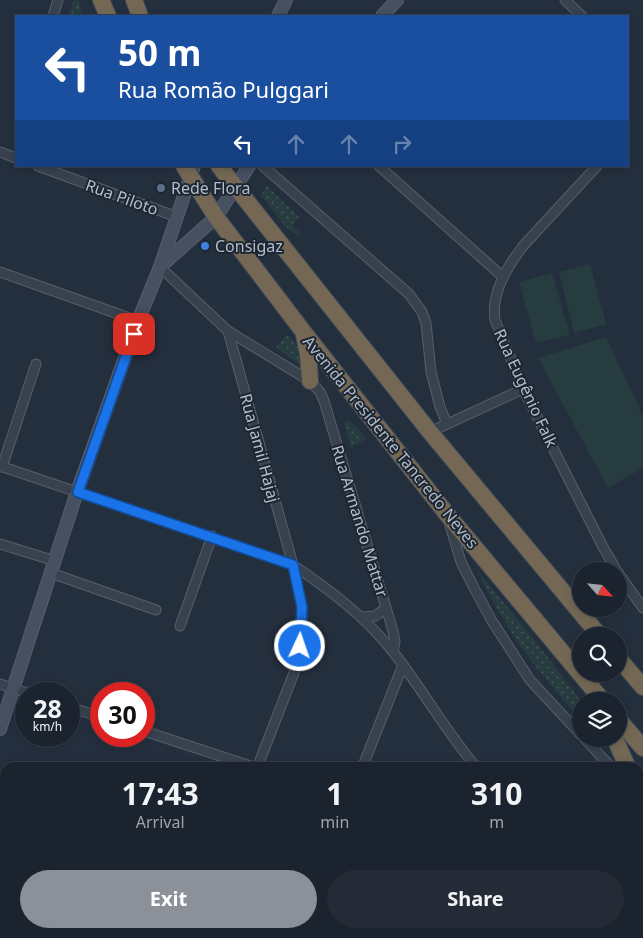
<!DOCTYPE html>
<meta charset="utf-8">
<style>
body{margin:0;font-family:"Noto Sans",sans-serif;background:#242b36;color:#f1f3f6;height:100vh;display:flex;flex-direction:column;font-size:19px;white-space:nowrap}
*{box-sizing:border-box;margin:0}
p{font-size:16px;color:#a0a4aa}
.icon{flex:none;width:28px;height:28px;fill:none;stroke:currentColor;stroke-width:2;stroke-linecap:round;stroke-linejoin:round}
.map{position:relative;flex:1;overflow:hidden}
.sheet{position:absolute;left:0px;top:762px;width:644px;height:176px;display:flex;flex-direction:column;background:#1b232e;border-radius:15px 15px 0 0;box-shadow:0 2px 8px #0003,0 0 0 1px #39404a}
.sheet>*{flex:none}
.hud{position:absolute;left:15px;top:15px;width:614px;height:152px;border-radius:0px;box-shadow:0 2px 8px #0003,0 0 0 1px #39404a;background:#1a4fa0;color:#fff;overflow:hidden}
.needle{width:32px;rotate:117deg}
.tools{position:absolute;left:572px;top:562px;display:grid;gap:10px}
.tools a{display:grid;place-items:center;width:55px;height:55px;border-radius:50%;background:#1b232e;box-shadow:0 2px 8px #0003,0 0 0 1px #39404a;font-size:25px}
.speed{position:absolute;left:15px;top:682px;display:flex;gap:10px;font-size:25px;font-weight:700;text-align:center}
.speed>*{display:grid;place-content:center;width:65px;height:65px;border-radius:50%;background:#1b232e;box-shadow:0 2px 8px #0003,0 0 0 1px #39404a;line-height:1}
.speed small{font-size:12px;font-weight:400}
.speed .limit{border:8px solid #d22;background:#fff;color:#111}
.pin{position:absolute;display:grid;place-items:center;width:42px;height:42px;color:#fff;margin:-21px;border-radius:10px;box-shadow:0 2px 8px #0006}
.me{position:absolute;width:55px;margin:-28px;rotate:3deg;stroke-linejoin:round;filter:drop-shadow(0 0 4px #0008)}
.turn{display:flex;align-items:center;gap:18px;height:105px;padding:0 20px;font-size:22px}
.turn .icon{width:65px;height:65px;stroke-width:2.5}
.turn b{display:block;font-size:35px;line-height:42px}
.lanes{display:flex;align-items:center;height:48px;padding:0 20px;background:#0003;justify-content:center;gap:25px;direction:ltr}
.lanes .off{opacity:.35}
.eta{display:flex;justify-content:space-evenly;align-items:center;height:85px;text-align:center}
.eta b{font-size:30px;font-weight:700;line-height:35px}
.primary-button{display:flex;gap:10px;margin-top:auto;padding:10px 20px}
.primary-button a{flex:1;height:58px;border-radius:30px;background:#8c9099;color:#fff;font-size:20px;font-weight:700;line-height:58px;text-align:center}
.primary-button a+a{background:#242b36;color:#f1f3f6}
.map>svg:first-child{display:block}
.park{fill:url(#park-dots)}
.pitch{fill:#263c3f}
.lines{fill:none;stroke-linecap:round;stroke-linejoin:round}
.street-casing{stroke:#565f6c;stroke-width:11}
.secondary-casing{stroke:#565f6c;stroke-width:14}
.highway-casing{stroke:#434c59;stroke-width:18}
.street{stroke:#38414e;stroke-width:9}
.secondary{stroke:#465061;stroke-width:12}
.highway{stroke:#746855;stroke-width:16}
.route-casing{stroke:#114b97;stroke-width:12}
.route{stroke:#1a73e8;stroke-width:9}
.service-dot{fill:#5c6f8a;stroke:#1d2633;stroke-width:2}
.shop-dot{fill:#3f7fe0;stroke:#1d2633;stroke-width:2}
.labels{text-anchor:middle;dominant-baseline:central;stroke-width:4;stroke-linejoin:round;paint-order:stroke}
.poi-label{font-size:16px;fill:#b4bcc9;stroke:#1d2633;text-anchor:start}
.street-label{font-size:16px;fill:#b4bcc9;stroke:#1d2633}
</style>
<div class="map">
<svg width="643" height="938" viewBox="0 0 643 938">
<defs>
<pattern id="park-dots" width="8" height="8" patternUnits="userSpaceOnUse" patternTransform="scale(1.25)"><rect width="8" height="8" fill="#263c3f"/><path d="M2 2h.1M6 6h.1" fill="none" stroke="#435659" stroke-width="1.8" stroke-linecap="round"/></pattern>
</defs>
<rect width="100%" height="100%" fill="#242f3e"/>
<!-- park -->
<g class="park">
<polygon points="74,0 79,0 82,16 68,16"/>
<polygon points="267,186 299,217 292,225 301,234 299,237 285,226 261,195"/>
<polygon points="287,334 305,356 301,364 298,364 276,347"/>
<polygon points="348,420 367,438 351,448 344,422"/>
<path d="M 477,570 L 541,648 L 581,701 L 581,719 C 538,674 503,626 477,570 Z"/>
</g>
<!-- pitch -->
<g class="pitch">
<polygon points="590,264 606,324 574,333 559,272"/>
<polygon points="552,273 570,335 536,343 519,282"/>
<polygon points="606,337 643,416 643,468 608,488 538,358"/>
</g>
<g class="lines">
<defs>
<g id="street">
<polyline points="565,0 582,16"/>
<polyline points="53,16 58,0"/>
<polyline points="0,152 16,158"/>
<polyline points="38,166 177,217"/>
<polyline points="263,166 409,294 422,312 426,323 431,372 440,407 447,424"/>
<polyline points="379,166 503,277"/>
<path d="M 597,166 L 523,246 C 507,267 491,293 495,320 L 523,389 L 603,547 L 617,571"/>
<polyline points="160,267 228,331 310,381 320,392 324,401 393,631 395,641 393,652"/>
<polyline points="0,272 138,321"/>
<polyline points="228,331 293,565 302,607 302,631 299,660 257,768"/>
<polyline points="430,432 523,389"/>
<path d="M 0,466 L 293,565 C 330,590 366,617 394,653 C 423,690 446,732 477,768"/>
<polyline points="2,467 36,364"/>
<polyline points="449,522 461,562 473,586 492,621 530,680 581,735"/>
<polyline points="0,544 55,561"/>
<polyline points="51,573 156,610"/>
<polyline points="619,574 643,608"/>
<polyline points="361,617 375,616 386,608"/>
<polyline points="180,626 212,536"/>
<polyline points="0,684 30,694"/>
<polyline points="69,707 101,717"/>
<polyline points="144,731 257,768"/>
<polyline points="585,739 612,768"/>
<polyline points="362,768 403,665"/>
<polyline points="80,938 81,934"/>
</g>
<g id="secondary">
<polyline points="278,16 286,0"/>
<polyline points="382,16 397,0"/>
<polyline points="162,265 216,217 249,166"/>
<polyline points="0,729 77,492 138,321 160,267 194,166"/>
<polyline points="0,860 5,861"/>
<polyline points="639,921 643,918"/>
<polyline points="376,934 403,938"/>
<polyline points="594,938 606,934"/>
</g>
<g id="highway">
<polyline points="101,0 108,16"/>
<polyline points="134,0 140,16"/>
<polyline points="184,166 216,217 302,330 446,513 603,701"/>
<polyline points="219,166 430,432 600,636"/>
<polyline points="304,335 308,354 310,381"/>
<polyline points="619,659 643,687"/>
<polyline points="619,720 643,748"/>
<polyline points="615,739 628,768"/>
<polyline points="639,792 643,802"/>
</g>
</defs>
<!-- street casing -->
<use href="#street" class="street-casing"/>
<!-- secondary casing -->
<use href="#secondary" class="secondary-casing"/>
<!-- highway casing -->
<use href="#highway" class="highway-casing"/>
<!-- street -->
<use href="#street" class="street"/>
<!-- secondary -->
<use href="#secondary" class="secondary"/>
<!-- highway -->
<use href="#highway" class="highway"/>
</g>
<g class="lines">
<defs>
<polyline id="route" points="134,334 78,492 293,565 302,607 300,646"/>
</defs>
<!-- route casing -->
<use href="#route" class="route-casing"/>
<!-- route -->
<use href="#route" class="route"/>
</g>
<!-- markers -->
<circle class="service-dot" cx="161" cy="188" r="5"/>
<circle class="shop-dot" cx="205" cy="246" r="5"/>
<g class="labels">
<!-- poi labels -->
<g class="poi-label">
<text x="171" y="188">Rede Flora</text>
<text x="215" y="246">Consigaz</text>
</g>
<!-- street labels -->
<g class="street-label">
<text transform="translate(122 197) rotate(20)">Rua Piloto</text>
<text transform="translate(526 388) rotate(65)">Rua Eugênio Falk</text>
<text transform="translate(391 442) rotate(51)">Avenida Presidente Tancredo Neves</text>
<text transform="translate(260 448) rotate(75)">Rua Jamil Hajaj</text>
<text transform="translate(360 521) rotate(73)">Rua Armando Mattar</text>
</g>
</g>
</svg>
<div class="tools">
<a><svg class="needle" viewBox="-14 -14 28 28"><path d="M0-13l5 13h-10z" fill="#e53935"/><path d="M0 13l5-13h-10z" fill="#a0a4aa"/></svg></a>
<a><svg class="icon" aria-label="search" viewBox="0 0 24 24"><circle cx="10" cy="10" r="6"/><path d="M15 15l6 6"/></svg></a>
<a><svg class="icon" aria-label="layers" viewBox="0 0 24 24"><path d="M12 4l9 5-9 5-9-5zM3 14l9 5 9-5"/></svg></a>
</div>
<div class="speed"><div>28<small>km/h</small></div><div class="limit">30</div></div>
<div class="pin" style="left:134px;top:334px;background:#d93025"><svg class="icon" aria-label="arrive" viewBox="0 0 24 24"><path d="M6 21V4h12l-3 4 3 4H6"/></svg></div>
<svg class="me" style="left:300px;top:646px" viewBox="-20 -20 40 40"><circle r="17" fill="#1a73e8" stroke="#fff" stroke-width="3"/><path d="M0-11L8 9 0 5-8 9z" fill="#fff"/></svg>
<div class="hud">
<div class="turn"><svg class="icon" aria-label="left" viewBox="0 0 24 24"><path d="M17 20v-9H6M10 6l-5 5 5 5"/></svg><div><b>50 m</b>Rua Romão Pulggari</div></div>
<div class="lanes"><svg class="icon" aria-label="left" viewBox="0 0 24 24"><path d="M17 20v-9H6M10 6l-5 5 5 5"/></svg><svg class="icon off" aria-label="ahead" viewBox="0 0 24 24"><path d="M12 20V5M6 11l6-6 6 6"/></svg><svg class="icon off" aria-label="ahead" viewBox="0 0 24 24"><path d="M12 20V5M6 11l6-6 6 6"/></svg><svg class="icon off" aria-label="right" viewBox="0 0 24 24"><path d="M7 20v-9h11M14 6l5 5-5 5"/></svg></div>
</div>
<section class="sheet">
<div class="eta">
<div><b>17:43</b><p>Arrival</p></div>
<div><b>1</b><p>min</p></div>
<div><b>310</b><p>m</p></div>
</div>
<div class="primary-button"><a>Exit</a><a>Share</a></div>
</section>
</div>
